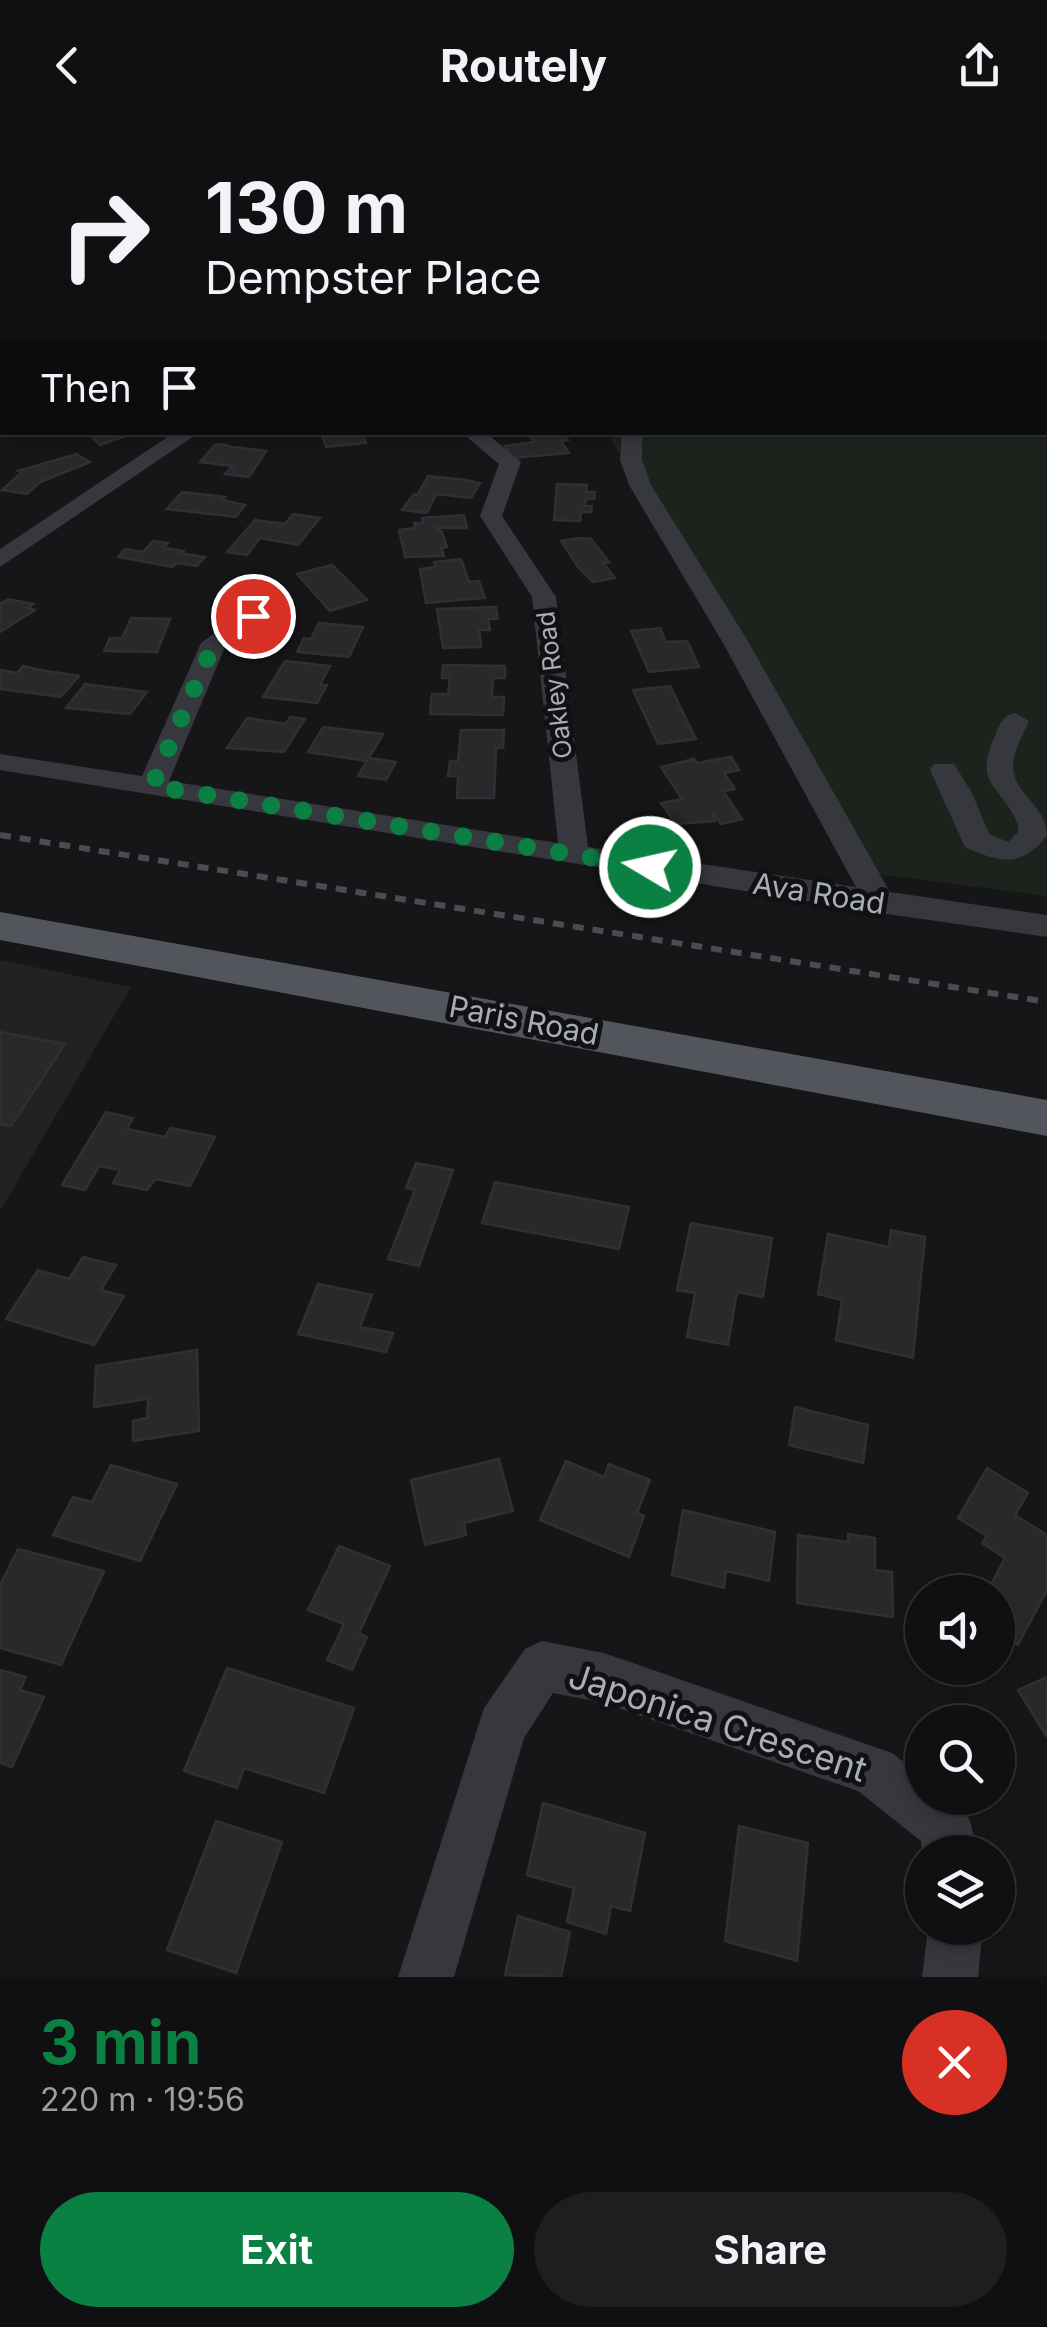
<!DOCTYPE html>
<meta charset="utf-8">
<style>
body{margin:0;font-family:Inter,sans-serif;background:#1e1e20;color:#f1f3f6;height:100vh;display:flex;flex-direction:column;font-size:38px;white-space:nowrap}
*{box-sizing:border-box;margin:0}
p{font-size:32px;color:#9c9d9f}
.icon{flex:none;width:55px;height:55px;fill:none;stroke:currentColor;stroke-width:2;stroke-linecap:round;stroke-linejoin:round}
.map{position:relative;height:1847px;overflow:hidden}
.details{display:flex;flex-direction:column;background:#101012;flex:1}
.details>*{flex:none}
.hud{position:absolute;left:0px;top:0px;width:1048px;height:305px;box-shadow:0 5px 15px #0003,0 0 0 2px #303032;background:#101012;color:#f1f3f6;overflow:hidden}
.tools{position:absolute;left:905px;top:1445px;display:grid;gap:20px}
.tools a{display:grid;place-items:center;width:110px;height:110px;border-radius:50%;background:#101012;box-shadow:0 5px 15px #0003,0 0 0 2px #303032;font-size:50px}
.pin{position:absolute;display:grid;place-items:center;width:85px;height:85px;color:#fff;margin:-42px;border:5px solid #fff;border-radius:50%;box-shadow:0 2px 10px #0007}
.me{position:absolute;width:110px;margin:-55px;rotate:279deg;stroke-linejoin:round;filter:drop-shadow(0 0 8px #0008)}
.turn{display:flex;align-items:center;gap:35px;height:210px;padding:0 40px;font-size:45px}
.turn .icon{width:130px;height:130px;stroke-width:2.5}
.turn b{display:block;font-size:70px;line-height:85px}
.then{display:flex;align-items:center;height:95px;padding:0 40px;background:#0003;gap:20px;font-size:38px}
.round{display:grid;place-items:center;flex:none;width:105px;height:105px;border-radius:52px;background:#1e1e20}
.summary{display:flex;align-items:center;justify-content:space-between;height:170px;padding:0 40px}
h1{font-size:60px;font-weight:700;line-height:75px;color:#0b8043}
.button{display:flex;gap:20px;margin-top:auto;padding:20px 40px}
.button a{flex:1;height:115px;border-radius:60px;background:#0b8043;color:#fff;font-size:40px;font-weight:700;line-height:115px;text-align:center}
.button a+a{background:#1e1e20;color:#f1f3f6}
header{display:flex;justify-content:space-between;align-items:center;height:130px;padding:0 40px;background:#101012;font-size:45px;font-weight:700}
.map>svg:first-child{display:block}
.built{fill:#222225}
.green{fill:#1c231d}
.building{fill:#29292c;stroke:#303034;stroke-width:2.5}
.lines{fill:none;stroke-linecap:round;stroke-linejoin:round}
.path{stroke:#3d3f44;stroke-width:2.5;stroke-dasharray:2.5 4;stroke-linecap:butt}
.minor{fill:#37383d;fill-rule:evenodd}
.major{fill:#53555c;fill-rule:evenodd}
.rail{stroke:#4a4c52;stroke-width:6;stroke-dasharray:11 9;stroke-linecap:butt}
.route{stroke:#0b8043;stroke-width:18;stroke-dasharray:0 32.4}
.labels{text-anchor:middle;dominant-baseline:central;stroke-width:10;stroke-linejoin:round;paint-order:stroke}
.far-street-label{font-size:25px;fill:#a8adb8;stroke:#111113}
.street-label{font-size:30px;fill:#a8adb8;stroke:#111113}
.near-street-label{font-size:35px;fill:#a8adb8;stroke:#111113}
</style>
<header><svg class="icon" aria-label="back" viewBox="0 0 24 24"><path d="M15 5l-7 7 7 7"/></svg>Routely<svg class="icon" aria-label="share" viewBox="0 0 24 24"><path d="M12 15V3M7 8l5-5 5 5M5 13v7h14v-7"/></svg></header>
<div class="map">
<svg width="1047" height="1847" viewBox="0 0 1047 1847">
<rect width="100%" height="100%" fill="#161618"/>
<!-- built -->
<polygon class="built" points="0,830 131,857 0,1081"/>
<!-- green -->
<g class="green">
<polygon points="174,0 696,0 245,2"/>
<polygon points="1045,76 1047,76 1047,766 868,743 736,513 607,303 1045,302"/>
</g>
<!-- building -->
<g class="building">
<polygon points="137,302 100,315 89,304 93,302"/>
<polygon points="321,302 353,302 354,306 363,305 366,313 326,317"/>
<polygon points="527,302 562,302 568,310 561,311 569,323 514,328 505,316 534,312"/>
<polygon points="222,314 232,317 266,321 249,347 225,344 233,336 200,332 215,315"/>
<polygon points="76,324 90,332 40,352 27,364 2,360 21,343 18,341"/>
<polygon points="428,346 466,350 480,353 471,368 436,364 427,383 402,380 414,364 418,364"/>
<polygon points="557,354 587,355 586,362 595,362 594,369 586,369 585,376 592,376 591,382 581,382 580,391 554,390"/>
<polygon points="182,362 225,367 223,370 245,375 236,387 167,379"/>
<polygon points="293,384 320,388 298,415 260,408 247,425 227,422 255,390 285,394"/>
<polygon points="464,385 467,398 436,398 442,402 447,417 441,418 444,426 405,427 399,400 415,398 414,393 423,393 422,388"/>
<polygon points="579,408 591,409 609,432 603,433 615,448 593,452 578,437 561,411"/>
<polygon points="153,411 168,413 164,418 183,421 180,423 205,427 197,436 176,433 173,437 118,427 125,419 143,422"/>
<polygon points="461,429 469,452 479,451 485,468 426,473 420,439 436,437 434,432"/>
<polygon points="332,435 367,470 330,481 297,444"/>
<polygon points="8,469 33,474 28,478 35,480 0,502 0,474"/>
<polygon points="496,477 498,489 488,489 490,500 479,500 481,517 443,518 437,479"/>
<polygon points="131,488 170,489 157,522 104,521 110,508 122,508"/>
<polygon points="319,493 363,497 349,527 297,522 304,508 311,509"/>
<polygon points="660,498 666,512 687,511 699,537 649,542 631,501"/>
<polygon points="285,531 330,536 320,555 327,555 317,573 263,567"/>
<polygon points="443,535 505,536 505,548 493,548 492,567 504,567 503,585 430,584 432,564 448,564 450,548 442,548"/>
<polygon points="23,536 41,540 79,546 61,567 0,559 0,540 17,543"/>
<polygon points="85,554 147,562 130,584 66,578"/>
<polygon points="670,556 696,609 658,614 633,560"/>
<polygon points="290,587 305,589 284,622 227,618 247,588 286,594"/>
<polygon points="323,597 383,604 369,628 396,632 386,650 358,646 367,631 308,622"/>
<polygon points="461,600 504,600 503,618 496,618 494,668 457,668 458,646 448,646 450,631 458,631"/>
<polygon points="731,627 739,640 724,643 735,659 723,661 742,689 721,694 712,681 715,691 676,694 661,673 682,669 661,637 694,629 697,633"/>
<polygon points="0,902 65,914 11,996 0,994"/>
<polygon points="106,982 133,988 127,999 165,1007 170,998 215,1007 190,1056 155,1049 147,1060 113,1053 120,1040 99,1036 85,1060 62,1055"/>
<polygon points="416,1033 453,1040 419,1136 388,1129 415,1060 406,1058"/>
<polygon points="495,1052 629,1077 619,1119 482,1093"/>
<polygon points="691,1093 772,1108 763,1167 737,1162 728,1215 687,1207 695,1163 677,1160"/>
<polygon points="891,1100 925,1107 913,1228 836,1210 842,1170 818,1164 828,1104 889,1117"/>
<polygon points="83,1127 116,1135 101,1160 124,1166 94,1215 6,1189 38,1140 69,1149"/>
<polygon points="318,1154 372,1165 360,1197 393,1203 386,1222 298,1204"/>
<polygon points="197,1220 199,1301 133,1311 133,1291 147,1288 148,1269 94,1277 96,1236"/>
<polygon points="795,1277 868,1295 863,1333 789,1315"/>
<polygon points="499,1329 513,1381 464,1393 466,1405 425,1415 411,1350"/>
<polygon points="566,1331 604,1347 609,1334 650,1350 637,1383 644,1386 629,1427 540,1390"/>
<polygon points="111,1335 177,1354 140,1431 53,1405 73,1367 92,1372"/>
<polygon points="987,1338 1028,1363 1015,1385 1047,1405 1047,1460 1018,1515 998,1501 998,1462 987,1462 1005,1428 982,1413 987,1406 958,1388"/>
<polygon points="683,1380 775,1402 769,1451 726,1441 724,1458 672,1445"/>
<polygon points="848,1404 875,1408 875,1440 892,1442 893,1487 797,1473 798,1405 848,1412"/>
<polygon points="339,1416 390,1436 359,1503 367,1507 352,1540 327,1530 344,1494 308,1480"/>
<polygon points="18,1419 104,1441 61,1535 0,1518 0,1455"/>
<polygon points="227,1538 354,1578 324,1663 244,1638 237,1658 184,1641"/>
<polygon points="0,1540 26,1547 20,1560 44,1567 12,1637 0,1633"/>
<polygon points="1047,1547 1047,1607 1018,1560"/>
<polygon points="543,1673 645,1703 630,1781 611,1776 606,1804 567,1792 574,1758 527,1745"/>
<polygon points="216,1691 282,1712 236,1843 167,1820"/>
<polygon points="739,1696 808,1713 797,1831 725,1811"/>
<polygon points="518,1786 570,1802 561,1847 505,1845"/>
</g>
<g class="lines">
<!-- path -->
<g class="path">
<polyline points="1,0 23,2"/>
<polyline points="169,2 173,0"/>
</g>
<!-- minor -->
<g class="minor">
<polygon points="1047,93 1047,103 1045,104 1045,94"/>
<rect x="1045" y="206" width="2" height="12"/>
<polygon points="175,302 200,302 0,437 0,419"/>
<polygon points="461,302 485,302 521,332 502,386 556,467 588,717 856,757 723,513 629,355 620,330 622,302 642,302 642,330 651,355 749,513 890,762 1047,785 1047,807 880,783 0,640 0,624 142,646 201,513 244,481 253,479 265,486 225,517 169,651 558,713 532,467 480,386 499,334"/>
<path d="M 1015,583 L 1029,591 C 1023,605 1013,621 1013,636 C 1013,664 1047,676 1047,705 C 1023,738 999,733 965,717 L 930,640 L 934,634 L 954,634 L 972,663 L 989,704 L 1008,712 L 1018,702 L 1018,695 C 1002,654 972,657 995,606 C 1000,594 1002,586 1015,583 Z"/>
<path d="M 542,1511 L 604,1523 L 892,1623 L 922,1646 L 922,1668 C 966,1668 971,1681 976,1722 L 922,1723 L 921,1711 L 858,1661 L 604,1573 L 553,1563 L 524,1608 L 454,1847 L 398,1847 L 484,1578 L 525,1519 Z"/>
<polygon points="928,1798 983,1798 978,1847 922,1847"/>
</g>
<!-- major -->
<polygon class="major" points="0,782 1047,970 1047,1006 0,810"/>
<!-- rail -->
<polyline class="rail" points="0,705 1047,872"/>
</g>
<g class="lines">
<!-- route -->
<polyline class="route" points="253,486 214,513 152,656 650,737"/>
</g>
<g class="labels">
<!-- far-street labels -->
<g class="far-street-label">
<text transform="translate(554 555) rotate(-97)">Oakley Road</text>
</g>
<!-- street labels -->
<g class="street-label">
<text transform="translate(819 763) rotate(9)">Ava Road</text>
<text transform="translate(524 890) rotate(11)">Paris Road</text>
</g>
<!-- near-street labels -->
<g class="near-street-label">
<text transform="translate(718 1592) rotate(18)">Japonica Crescent</text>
</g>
</g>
</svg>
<div class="tools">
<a><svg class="icon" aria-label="sound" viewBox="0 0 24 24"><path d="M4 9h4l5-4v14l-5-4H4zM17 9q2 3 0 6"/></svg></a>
<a><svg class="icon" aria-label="search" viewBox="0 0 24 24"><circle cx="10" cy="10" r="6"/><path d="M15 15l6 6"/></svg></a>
<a><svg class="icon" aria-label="layers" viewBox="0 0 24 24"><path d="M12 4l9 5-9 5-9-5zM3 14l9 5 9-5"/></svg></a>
</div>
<div class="pin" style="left:253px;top:486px;background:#d93025"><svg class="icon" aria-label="arrive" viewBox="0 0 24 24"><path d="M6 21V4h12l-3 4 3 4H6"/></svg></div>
<svg class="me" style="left:650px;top:737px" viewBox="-20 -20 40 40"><circle r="17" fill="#0b8043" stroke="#fff" stroke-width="3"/><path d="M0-11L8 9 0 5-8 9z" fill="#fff"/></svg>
<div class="hud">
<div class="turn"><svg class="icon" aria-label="right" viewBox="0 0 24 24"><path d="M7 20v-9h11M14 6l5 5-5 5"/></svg><div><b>130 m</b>Dempster Place</div></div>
<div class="then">Then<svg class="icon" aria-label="arrive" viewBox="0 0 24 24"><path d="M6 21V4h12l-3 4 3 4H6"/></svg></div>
</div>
</div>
<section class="details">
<div class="summary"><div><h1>3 min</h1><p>220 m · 19:56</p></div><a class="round" style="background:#d93025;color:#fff"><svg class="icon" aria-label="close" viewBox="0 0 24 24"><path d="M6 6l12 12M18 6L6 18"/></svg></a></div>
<div class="button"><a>Exit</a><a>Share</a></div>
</section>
